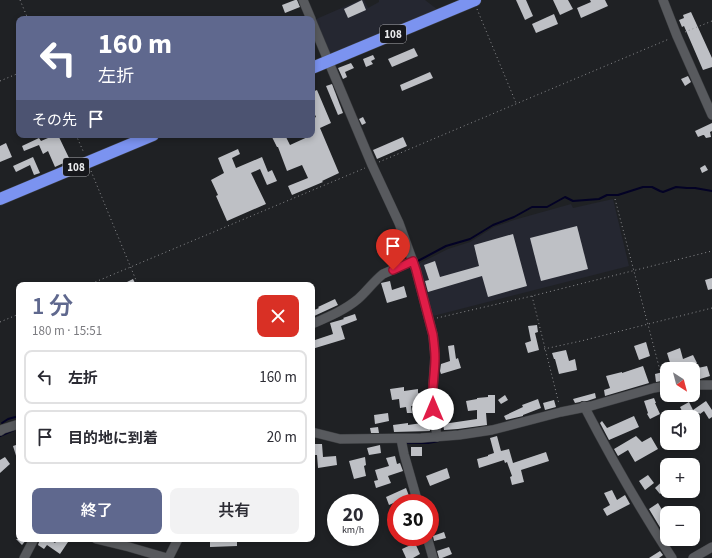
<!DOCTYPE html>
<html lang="ja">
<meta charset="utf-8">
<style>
body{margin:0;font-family:"Source Sans 3","Noto Sans JP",sans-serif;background:#f2f2f3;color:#2b2b33;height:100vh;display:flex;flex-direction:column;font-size:15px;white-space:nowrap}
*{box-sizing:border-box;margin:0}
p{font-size:13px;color:#7c7c81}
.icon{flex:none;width:22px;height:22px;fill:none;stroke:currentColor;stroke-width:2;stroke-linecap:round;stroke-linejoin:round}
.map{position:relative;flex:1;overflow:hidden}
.panel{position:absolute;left:16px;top:282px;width:299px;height:260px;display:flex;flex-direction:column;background:#fff;border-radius:8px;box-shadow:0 2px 6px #0003}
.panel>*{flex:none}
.guide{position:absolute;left:16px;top:16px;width:299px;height:122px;border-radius:8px;box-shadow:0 2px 6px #0003;background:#5f688e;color:#fff;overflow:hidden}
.needle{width:26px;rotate:144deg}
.buttons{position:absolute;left:660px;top:362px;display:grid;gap:8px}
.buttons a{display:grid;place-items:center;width:40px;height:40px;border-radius:8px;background:#fff;box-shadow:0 2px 6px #0003;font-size:20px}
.speed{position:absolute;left:327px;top:494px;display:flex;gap:8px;font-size:20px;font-weight:700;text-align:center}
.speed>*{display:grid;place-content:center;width:52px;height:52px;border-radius:50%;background:#fff;box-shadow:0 2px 6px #0003;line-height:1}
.speed small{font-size:10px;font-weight:400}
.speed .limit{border:6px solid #d22;background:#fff;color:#111}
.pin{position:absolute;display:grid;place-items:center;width:34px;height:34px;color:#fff;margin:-41px -17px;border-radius:50% 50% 50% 0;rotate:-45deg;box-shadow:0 0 4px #0007}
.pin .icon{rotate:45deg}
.me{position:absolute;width:44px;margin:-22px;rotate:0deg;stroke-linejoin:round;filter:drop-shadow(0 0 3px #0008)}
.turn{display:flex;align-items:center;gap:14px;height:84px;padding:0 16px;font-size:18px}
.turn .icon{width:52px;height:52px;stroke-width:2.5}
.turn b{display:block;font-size:28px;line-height:34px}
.then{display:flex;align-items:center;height:38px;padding:0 16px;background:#0003;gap:8px;font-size:15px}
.round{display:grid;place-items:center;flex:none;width:42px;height:42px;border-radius:8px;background:#f2f2f3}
.summary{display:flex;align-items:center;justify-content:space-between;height:68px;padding:0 16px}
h1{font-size:24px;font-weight:600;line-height:30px;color:#5f688e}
.button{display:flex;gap:8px;margin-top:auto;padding:8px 16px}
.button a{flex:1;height:46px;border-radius:8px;background:#5f688e;color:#fff;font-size:16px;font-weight:600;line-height:46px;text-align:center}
.button a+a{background:#f2f2f3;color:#2b2b33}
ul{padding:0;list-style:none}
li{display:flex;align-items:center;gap:12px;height:54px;margin:0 8px 6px;padding:0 8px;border:2px solid #e1e1e2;border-radius:8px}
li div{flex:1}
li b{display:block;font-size:15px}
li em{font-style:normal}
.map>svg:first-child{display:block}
.built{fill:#252731}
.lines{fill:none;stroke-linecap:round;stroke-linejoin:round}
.stream{stroke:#030225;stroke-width:2}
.building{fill:#bec0c5}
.minor-casing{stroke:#3a3c3f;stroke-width:10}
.highway-casing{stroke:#3a3c3f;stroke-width:13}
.path{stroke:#8d8e91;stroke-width:1;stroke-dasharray:1 3;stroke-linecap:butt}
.minor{stroke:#585a5e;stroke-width:9}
.highway{stroke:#7b93f0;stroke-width:12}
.route-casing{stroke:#92132f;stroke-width:10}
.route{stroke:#e11d48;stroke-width:7}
.labels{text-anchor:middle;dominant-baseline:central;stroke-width:4;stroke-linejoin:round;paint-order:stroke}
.shield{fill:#16171b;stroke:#aaabae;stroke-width:1}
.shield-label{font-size:11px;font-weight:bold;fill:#eaebed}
</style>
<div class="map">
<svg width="712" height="558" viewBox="0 0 712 558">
<rect width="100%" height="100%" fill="#1f2124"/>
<!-- built -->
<g class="built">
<polygon points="360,0 364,0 368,8 379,2 379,0 425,0 438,10 331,57 314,20"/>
<polygon points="613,199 629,266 433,316 418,264 448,249 470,242 494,227 514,220 571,204 573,208"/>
</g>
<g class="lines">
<!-- stream -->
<g class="stream">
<polyline points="416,262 446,246 470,239 493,225 514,217 532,207 547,207 565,197 573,201 599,199 607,195 618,195 643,187 652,187 660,191 663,192 676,187 687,188 695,188 712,191"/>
<polyline points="2,423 8,419 19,416"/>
<polyline points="0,436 14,430"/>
<polyline points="405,443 428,443 439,441"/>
</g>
</g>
<!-- building -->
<g class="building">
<polygon points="295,0 297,0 300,7 285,13 282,5"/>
<polygon points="362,0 366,10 348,18 344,9"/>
<polygon points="516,0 526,0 533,16 525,20"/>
<polygon points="553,0 568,0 573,9 560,15"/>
<polygon points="590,0 605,0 608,6 581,18 577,8 591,2"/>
<polygon points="691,12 712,58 712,67 703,70 684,26 682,27 679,20 684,18 683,15"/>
<polygon points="554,14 558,24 536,33 532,24"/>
<polygon points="414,48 418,56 392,67 388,59"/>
<polygon points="373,55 375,59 371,61 373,64 366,67 363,59"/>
<polygon points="351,63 354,68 345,72 347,77 343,79 338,68"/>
<polygon points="430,72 433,78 402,91 400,85"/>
<polygon points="688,76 691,82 685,86 681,79"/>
<polygon points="332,84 343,113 338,115 326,86"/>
<polygon points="317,90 331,123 320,128 339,173 322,181 323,182 292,195 288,186 308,178 302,165 287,171 278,147 277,147 271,135 285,135 290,145 312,135 312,119 316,117 312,108 312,92"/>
<polygon points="363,117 366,123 362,125 359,119"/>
<polygon points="712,123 712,131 710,132 711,137 706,138 704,135 703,135 698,137 695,131"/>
<polygon points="55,135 58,135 70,160 55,167 48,151 43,154 39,145 24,151 22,146 39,138 41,141"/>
<polygon points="403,137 407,146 377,159 373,150"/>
<polygon points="6,143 12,157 0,162 0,146"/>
<polygon points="238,149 240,154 232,158 236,168 262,157 268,172 272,170 277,181 267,185 260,169 251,173 266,204 227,221 216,196 218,195 211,180 224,173 218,158"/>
<polygon points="33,157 40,173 34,175 30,165 16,172 13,166"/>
<polygon points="705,165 708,170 702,173 700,168"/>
<polygon points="577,226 588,269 541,281 530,238"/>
<polygon points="513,234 527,286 488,297 482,276 428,292 425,281 429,280 424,265 435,261 440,277 479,266 474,245"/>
<polygon points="712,278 712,289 708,290 705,280"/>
<polygon points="133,279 136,285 121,285"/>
<polygon points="390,281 392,290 404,286 407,297 387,303 381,283"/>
<polygon points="335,299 338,305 312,317 312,311 319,308 318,307"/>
<polygon points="355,314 357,320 341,326 345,339 312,349 312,341 333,334 330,323 344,319 343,318"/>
<polygon points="537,325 538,332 535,333 539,350 528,353 525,343 531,341 528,326"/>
<polygon points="646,342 650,356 639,360 634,346"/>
<polygon points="454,345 456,359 458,358 461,368 441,374 440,371 441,364 450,361 448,346"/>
<polygon points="680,348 683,359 693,355 697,363 682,369 672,369 667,353"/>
<polygon points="566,350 569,361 575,359 577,370 559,374 555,359 554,359 552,353"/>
<polygon points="643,366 649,383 605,396 604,390 610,388 606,376 622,372 622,373"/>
<polygon points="707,366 710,376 700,379 698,368"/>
<polygon points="667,371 667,380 656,382 655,374"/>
<polygon points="404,387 404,391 418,389 418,393 427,392 426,401 427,411 422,411 422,405 411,406 412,413 407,413 406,407 400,408 399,399 392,400 390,389"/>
<polygon points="595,393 596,398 587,401 582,401 580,402 575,403 573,399"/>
<polygon points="488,395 495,395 495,413 486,413 487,425 458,429 444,430 443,424 477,419 477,410 468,411 466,401 477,399 477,398 488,397"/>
<polygon points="505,395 508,400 501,404 498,400"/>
<polygon points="654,398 656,403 655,403 660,414 650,419 647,414 648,413 644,401"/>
<polygon points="538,399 541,408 523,415 523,416 506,420 504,416 523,407 522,405"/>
<polygon points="554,400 556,407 545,410 543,403"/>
<polygon points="706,401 712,410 712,417 709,419 704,411 700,414 699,413 689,417 685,417 680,407 689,402 693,410"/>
<polygon points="388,413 389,421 375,424 374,415"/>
<polygon points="634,416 639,427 609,440 600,423 602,421 607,428"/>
<polygon points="429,422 430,431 394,432 393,425 408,423 408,425"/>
<polygon points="378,427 379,433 371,433 370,428"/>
<polygon points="497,436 501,451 509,449 513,463 546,452 549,461 521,470 524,482 512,485 510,477 512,476 507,462 505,463 504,460 479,468 477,459 488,456 488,455 494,453 490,438"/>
<polygon points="636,436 642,442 651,437 658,449 635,462 628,450 618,456 614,449"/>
<polygon points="19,444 19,462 18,462 13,446"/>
<polygon points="314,444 322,444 323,457 336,456 337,465 318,468 317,455 315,455"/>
<polygon points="380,445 381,453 369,455 367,448"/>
<rect x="411" y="447" width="11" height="9"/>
<polygon points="395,456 397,464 400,463 403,471 388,476 391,483 376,488 374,481 378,480 375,470 389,466 386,458"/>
<polygon points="5,457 10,464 0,473 0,460"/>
<polygon points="365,457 366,465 364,466 366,476 354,479 349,461"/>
<polygon points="447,468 450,478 430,486 426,476"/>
<polygon points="648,475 654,483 645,490 639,481"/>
<polygon points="667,477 667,488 660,494 655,488"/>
<polygon points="406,488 409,496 389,505 386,497"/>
<polygon points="612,490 617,500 625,495 630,504 607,516 603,509 610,505 604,493"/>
<polygon points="658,503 664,513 662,513 667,522 667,539 649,509"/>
<polygon points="444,532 446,538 434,541 433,536"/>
<polygon points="16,539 27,539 22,545"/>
<polygon points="40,539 49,539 55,543 58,539 70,539 60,554 47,545 44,549 38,545"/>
<polygon points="210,539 237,539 237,546 210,547"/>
<polygon points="415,543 420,554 413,558 406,558 402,549"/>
<polygon points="449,547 452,554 442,558 439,558 437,551"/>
<polygon points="660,551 663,555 659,558 649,558"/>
</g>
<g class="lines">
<defs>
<g id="minor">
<polyline points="303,0 311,19"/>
<polyline points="663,0 677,36 712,115"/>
<polyline points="312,22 372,165 399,223 416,270 433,335 435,357 432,400 437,437"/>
<path d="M 312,324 C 328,317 345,310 358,299 C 367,291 374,281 383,274 L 413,261"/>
<polyline points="693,385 712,385"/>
<path d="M 584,406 C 611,458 640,509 672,558"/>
<polyline points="0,431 3,429 19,424"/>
<polyline points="312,432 340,439 421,438 459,435 492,430 561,412 591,406 654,388 667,386"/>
<polyline points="401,439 404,454 418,503"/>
<polyline points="427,537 433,558"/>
<polyline points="96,539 129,547 167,558"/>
<polyline points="24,558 34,539"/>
<polyline points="168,558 170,555 178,539"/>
<polyline points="693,558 712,547"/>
</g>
<g id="highway">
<polyline points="312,68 475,0"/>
<polyline points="0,199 153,135"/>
</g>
</defs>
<!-- minor casing -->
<use href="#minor" class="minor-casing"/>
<!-- highway casing -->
<use href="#highway" class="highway-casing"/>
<!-- path -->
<g class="path">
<polyline points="20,0 28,19"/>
<polyline points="477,9 516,103"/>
<polyline points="685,32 712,21"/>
<polyline points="0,81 19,73"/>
<polyline points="76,135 84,153"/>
<polyline points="379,162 669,39"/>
<polyline points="91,171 138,285"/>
<polyline points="615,199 662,378"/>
<polyline points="88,285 365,168"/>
<polyline points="532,296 559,404"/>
<polyline points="437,318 532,296 712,251"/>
<polyline points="0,322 19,314"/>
<polyline points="544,349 581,341 712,308"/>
</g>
<!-- minor -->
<use href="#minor" class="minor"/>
<!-- highway -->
<use href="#highway" class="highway"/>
</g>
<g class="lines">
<defs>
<path id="route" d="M 393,270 L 413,261 L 416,270 L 433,335 C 434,343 435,350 435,358 C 435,375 431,392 433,409"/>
</defs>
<!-- route casing -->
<use href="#route" class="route-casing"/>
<!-- route -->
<use href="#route" class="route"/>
</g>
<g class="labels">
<!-- shield labels -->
<g class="shield">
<rect x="380" y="25" width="26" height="18" rx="3"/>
<rect x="63" y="158" width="26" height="18" rx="3"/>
</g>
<g class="shield-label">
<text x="393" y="34">108</text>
<text x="76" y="167">108</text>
</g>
</g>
</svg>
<div class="buttons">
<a><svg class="needle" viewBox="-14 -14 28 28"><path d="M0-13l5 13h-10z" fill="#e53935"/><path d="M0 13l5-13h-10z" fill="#7c7c81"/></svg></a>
<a><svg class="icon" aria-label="sound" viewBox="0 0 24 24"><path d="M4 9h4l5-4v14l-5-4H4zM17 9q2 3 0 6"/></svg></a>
<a>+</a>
<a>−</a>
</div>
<div class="speed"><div>20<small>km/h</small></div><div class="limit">30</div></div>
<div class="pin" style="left:393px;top:270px;background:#d93025"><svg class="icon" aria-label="arrive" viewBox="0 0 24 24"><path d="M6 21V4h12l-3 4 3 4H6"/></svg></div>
<svg class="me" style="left:433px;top:409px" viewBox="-20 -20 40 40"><circle r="19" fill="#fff"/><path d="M0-13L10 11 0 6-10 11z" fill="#e11d48"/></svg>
<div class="guide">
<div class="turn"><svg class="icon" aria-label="left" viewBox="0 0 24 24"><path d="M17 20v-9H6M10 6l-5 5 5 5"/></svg><div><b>160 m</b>左折</div></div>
<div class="then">その先<svg class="icon" aria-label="arrive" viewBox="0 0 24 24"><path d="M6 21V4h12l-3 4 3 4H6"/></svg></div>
</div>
<section class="panel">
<div class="summary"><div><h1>1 分</h1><p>180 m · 15:51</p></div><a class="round" style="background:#d93025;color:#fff"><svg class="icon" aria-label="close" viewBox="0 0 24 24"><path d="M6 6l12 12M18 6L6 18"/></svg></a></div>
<ul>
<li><svg class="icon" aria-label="left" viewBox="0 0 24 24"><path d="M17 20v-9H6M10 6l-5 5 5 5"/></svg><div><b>左折</b></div><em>160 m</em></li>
<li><svg class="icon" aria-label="arrive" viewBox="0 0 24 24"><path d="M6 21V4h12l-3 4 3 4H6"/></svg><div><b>目的地に到着</b></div><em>20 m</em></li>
</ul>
<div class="button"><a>終了</a><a>共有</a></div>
</section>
</div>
